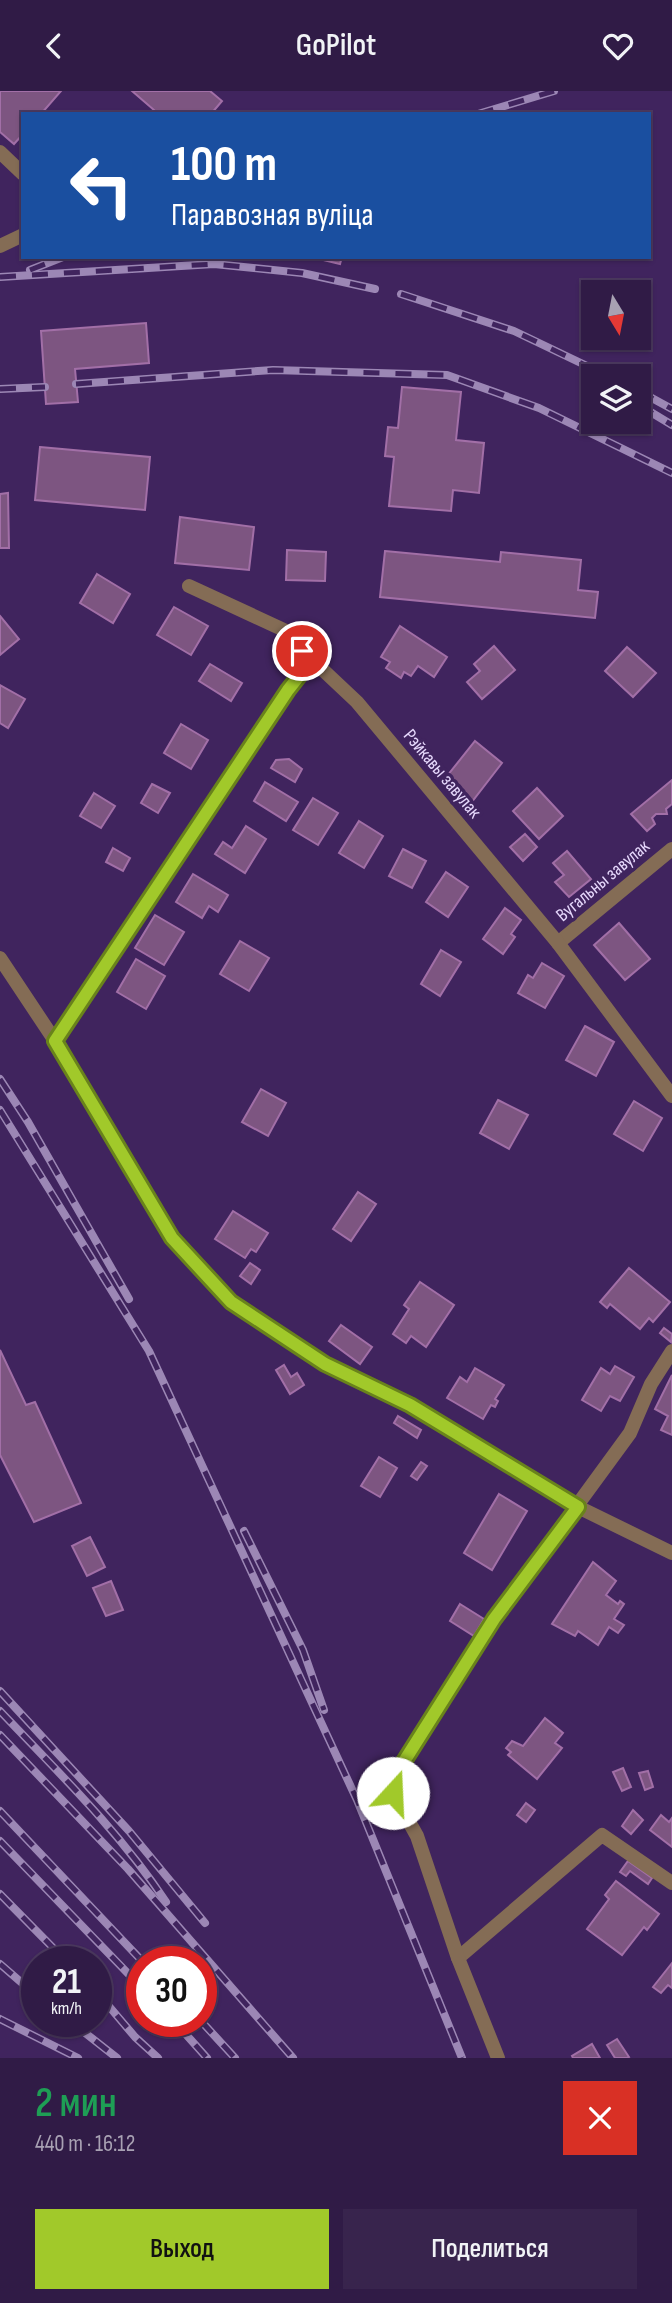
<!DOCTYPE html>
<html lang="ru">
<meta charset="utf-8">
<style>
body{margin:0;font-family:"Sofia Sans Condensed",sans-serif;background:#38244d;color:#f1f3f6;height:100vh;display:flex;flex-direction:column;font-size:26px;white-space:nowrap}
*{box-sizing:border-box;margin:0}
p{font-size:23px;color:#a8a1b3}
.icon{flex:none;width:38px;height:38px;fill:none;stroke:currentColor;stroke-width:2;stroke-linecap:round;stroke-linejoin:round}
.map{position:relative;height:1967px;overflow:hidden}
.sheet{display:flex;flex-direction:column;background:#301b46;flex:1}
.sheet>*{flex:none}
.hud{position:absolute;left:21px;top:21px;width:630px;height:147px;border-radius:0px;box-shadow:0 2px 5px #0004,0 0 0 2px #4b395f;background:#1a4fa0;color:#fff;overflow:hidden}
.needle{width:46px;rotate:170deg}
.fabs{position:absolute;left:581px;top:189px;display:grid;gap:14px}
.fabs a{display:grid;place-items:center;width:70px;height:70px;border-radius:0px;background:#301b46;box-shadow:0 2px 5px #0004,0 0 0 2px #4b395f;font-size:35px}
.speed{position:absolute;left:21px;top:1855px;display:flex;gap:14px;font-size:35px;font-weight:700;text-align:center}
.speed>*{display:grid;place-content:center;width:91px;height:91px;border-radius:50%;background:#301b46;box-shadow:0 2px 5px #0004,0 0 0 2px #4b395f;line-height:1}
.speed small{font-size:18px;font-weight:400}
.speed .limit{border:10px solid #d22;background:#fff;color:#111}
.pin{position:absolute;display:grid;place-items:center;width:60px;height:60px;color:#fff;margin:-30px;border:4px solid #fff;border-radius:50%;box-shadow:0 2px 7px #0007}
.me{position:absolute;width:77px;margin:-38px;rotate:20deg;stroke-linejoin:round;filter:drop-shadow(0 0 5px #0008)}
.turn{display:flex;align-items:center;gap:24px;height:147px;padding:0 35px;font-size:32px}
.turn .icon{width:91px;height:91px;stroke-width:2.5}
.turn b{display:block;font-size:49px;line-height:60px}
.round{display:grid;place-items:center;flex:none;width:74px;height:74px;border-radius:0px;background:#38244d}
.summary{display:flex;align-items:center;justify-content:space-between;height:119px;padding:0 35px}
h1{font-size:42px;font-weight:600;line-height:52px;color:#1e9e55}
.cta{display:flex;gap:14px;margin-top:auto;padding:14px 35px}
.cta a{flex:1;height:80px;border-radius:0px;background:#a1c92a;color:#111;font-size:28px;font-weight:600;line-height:80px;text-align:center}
.cta a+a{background:#38244d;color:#f1f3f6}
header{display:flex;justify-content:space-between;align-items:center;height:91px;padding:0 35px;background:#301b46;font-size:32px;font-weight:600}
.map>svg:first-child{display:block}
.building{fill:#7d5581;stroke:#a26fa7;stroke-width:2}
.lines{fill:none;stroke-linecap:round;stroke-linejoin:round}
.minor{stroke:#846c55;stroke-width:14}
.rail-casing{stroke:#9c87b5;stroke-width:8}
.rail{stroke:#40245e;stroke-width:5;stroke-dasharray:16;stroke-linecap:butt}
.route-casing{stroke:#69831b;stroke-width:18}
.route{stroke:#a1c92a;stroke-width:12}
.labels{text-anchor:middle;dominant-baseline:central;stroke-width:7;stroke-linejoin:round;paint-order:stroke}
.street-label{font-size:19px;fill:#e6d8fc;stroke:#40245e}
</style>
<header><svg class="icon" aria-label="back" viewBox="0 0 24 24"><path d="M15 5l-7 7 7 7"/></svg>GoPilot<svg class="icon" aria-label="heart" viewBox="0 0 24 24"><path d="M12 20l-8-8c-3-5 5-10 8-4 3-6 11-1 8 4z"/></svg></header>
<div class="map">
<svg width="672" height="1967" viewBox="0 0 672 1967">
<rect width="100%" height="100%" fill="#40245e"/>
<!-- building -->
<g class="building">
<polygon points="0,0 61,0 41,23 23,23 23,43 14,53 0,41"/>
<polygon points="132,0 210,0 222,10 211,23 150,23 154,19"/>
<polygon points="311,166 342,166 340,173"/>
<polygon points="146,232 149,272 75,278 78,311 46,313 41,240"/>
<polygon points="402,296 461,301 456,349 484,352 479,402 453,399 451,420 389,415 394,366 385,365 388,336 398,337"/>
<polygon points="40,356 150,366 145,419 35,409"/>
<polygon points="8,402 9,457 0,457 0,403"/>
<polygon points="180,426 254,436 249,479 175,472"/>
<polygon points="287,459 326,461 325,490 286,489"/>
<polygon points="385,460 500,471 501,461 581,469 578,499 598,501 595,527 380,506"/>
<polygon points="97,483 130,503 113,532 80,512"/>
<polygon points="174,516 208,535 191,564 157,544"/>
<polygon points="0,525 19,548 0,564"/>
<polygon points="400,535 447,566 434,586 418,575 411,585 404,581 401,587 386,577 390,571 381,566"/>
<polygon points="494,555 515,579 482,608 467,591 480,580 474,573"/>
<polygon points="627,556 656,582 633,606 605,580"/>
<polygon points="210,573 242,592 231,610 199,590"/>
<polygon points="0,594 25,608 8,637 0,632"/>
<polygon points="181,633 208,649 191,678 164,662"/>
<polygon points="475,650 502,672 471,712 443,690"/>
<polygon points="289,668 302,678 295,691 271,677 276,669"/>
<polygon points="672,689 672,713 666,718 667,723 656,723 652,727 655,733 647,740 631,723"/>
<polygon points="265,691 298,711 286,730 254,710"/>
<polygon points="152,693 170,702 158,722 141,712"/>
<polygon points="537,697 563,725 539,748 513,720"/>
<polygon points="94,702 115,715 101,737 80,725"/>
<polygon points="313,707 338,722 318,754 293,739"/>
<polygon points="359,730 383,745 364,777 339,762"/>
<polygon points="246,735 266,748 245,782 215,763 223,751 232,757"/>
<polygon points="525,743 537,756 523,770 510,756"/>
<polygon points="113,757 130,767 123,780 106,771"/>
<polygon points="403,758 426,770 412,797 389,785"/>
<polygon points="567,760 591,788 569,806 555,791 564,784 553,772"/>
<polygon points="446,781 468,796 448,826 426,811"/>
<polygon points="193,783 228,804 218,821 209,815 202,827 176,811"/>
<polygon points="505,817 521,829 511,843 515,846 503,863 483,848"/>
<polygon points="155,824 184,841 164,874 135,857"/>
<polygon points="619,832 650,868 625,889 594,854"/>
<polygon points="240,850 269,867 249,900 220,883"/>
<polygon points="441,859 461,871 440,905 421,893"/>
<polygon points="136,868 165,885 146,918 117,901"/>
<polygon points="542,872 564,885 545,917 518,902 528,884 533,887"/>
<polygon points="585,935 614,951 596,985 566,969"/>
<polygon points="261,998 286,1012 268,1045 242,1031"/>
<polygon points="498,1009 528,1024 509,1058 480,1042"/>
<polygon points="634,1010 662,1027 643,1060 614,1043"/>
<polygon points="358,1101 376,1113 351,1150 333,1138"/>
<polygon points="233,1120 268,1142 256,1161 251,1158 245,1167 215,1148"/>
<polygon points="250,1172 260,1179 251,1193 240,1185"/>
<polygon points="629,1177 670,1211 653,1231 649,1227 640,1238 610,1213 607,1217 600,1211"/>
<polygon points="420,1191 454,1214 426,1256 411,1245 406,1252 393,1243 409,1218 404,1214"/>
<polygon points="341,1234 372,1256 360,1273 329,1250"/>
<polygon points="664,1237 672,1243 671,1251 660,1242"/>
<polygon points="0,1259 26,1314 35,1311 81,1412 34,1431 0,1364"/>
<polygon points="284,1274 291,1286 297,1282 304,1294 290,1303 276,1279"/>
<polygon points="615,1275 634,1286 620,1310 610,1305 601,1320 582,1309 601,1277 610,1283"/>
<polygon points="475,1277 504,1294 495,1308 498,1310 495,1316 491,1314 483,1328 447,1307 460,1286 467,1291"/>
<polygon points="672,1284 672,1344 661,1339 668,1325 655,1318"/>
<polygon points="398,1325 421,1339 417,1347 394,1332"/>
<polygon points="379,1366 397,1377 380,1406 361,1395"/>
<polygon points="421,1371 427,1375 417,1389 411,1385"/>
<polygon points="499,1403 527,1420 492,1479 464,1462"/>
<polygon points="90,1446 105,1476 87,1485 72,1455"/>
<polygon points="593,1471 616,1490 606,1504 618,1513 620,1510 624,1513 614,1528 624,1534 618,1542 609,1536 598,1554 578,1540 575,1545 552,1533"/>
<polygon points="111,1490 123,1519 106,1525 93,1497"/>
<polygon points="460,1513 484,1528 474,1545 450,1530"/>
<polygon points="545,1627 563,1642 555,1652 562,1657 537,1688 508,1664 511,1661 506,1657 512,1650 523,1655"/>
<polygon points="623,1677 631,1696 622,1700 613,1681"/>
<polygon points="648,1680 653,1696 645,1699 639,1682"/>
<polygon points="526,1712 535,1719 526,1731 517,1724"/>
<polygon points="633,1719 643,1729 631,1743 622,1735"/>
<polygon points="661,1724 669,1731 672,1727 672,1756 650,1739"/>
<polygon points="628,1770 652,1787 648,1793 630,1780 626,1785 620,1781"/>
<polygon points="616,1790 659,1823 647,1839 644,1836 622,1864 587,1838 609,1808 605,1804"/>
<polygon points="672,1872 672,1897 668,1894 661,1902 653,1896"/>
<polygon points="617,1948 629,1966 627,1967 615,1967 607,1954"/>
<polygon points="592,1953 600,1967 573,1967 572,1965"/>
</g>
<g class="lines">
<!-- minor -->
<g class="minor">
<polyline points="0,61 23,83"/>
<polyline points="0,155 23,144"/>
<polyline points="189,495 297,545 307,575"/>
<polyline points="558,852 672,758"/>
<polyline points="0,867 55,950 172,1147 231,1211 325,1273 410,1314 578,1416 672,1462"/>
<polyline points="55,950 288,599 307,575 323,579 357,611 558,852 672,1005"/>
<polyline points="458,1867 602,1744 672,1792"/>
<polyline points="498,1967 458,1867 417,1745 393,1702 398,1680 494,1528 630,1342 651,1293 672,1260"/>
</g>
<defs>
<g id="rail">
<polyline points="478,23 554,0"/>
<polyline points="30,179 63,166"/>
<polyline points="0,186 214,173 302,182 375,198"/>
<polyline points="401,203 514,240 608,285"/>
<polyline points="76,293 273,279 447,284 539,317 672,382"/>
<polyline points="0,298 45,296"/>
<polyline points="639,300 672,318"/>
<polyline points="639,314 672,334"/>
<polyline points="0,988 28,1031 129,1208"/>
<polyline points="0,1019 149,1260 357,1709 462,1967"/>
<polyline points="244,1440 303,1559 324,1619"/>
<polyline points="0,1600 129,1740 205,1832"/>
<path d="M 0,1620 C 58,1681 119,1740 166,1811"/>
<polyline points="0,1644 128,1778 293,1967"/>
<polyline points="0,1720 143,1871"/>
<polyline points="0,1750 142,1897"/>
<polyline points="0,1803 67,1871"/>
<polyline points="0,1873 37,1905"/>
<polyline points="96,1900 135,1946 158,1967"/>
<polyline points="0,1928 78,1967"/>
<polyline points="70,1930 117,1967"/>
<polyline points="174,1930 207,1967"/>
<polyline points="201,1930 235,1967"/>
</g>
</defs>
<!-- rail casing -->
<use href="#rail" class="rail-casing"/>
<!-- rail -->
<use href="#rail" class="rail"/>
</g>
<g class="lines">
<defs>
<polyline id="route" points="302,560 307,575 288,599 55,950 172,1147 231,1211 325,1273 410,1314 578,1416 494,1528 398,1680 393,1702"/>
</defs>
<!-- route casing -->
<use href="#route" class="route-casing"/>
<!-- route -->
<use href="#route" class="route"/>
</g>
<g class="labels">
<!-- street labels -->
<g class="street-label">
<text transform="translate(442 683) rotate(50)">Рэйкавы завулак</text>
<text transform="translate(603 790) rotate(-40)">Вугальны завулак</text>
</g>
</g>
</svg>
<div class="fabs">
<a><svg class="needle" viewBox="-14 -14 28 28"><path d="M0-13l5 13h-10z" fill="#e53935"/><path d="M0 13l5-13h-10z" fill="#a8a1b3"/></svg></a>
<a><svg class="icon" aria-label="layers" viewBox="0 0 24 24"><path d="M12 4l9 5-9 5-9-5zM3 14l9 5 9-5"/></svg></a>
</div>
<div class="speed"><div>21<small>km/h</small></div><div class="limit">30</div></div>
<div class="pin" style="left:302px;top:560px;background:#d93025"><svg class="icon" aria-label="arrive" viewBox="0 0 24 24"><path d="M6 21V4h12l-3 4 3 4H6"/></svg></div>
<svg class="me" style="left:393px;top:1702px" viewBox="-20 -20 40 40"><circle r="19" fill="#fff"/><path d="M0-13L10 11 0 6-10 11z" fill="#a1c92a"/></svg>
<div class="hud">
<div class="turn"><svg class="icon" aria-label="left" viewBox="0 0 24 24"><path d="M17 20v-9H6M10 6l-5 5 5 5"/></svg><div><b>100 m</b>Паравозная вуліца</div></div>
</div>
</div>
<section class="sheet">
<div class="summary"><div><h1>2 мин</h1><p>440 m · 16:12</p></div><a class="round" style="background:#d93025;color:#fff"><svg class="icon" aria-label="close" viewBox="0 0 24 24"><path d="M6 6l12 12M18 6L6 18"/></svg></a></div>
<div class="cta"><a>Выход</a><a>Поделиться</a></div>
</section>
